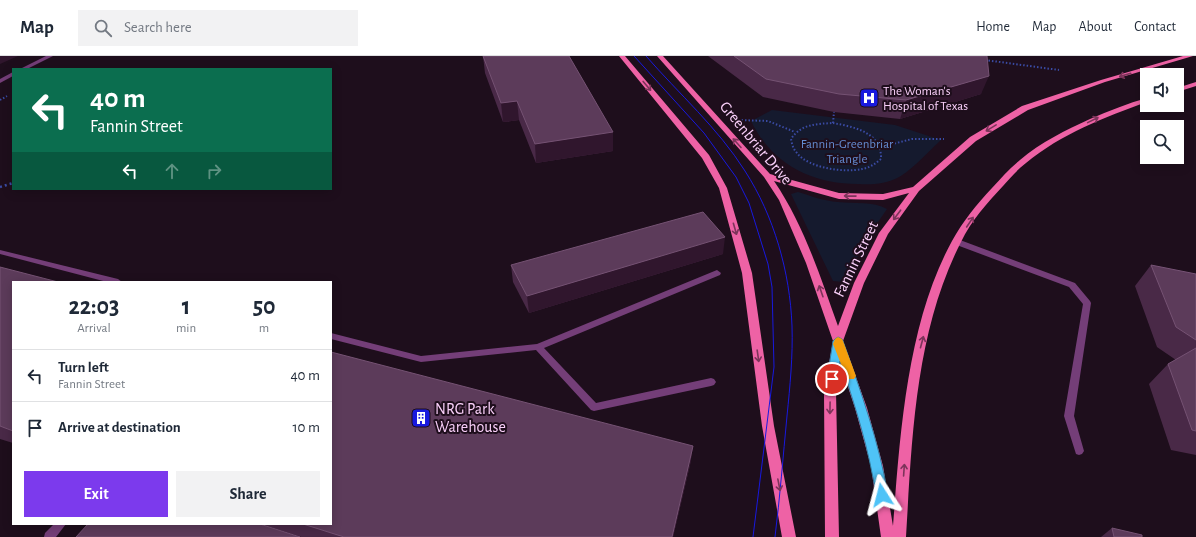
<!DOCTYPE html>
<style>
body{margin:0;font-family:"Alegreya Sans",sans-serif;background:#f2f2f3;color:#1f2937;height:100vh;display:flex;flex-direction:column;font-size:15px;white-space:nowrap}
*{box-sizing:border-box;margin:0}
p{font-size:13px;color:#747a83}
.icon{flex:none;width:22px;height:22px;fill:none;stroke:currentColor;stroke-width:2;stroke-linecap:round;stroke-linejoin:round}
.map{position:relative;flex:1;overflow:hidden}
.drawer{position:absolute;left:12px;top:225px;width:320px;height:244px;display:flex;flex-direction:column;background:#fff;border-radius:0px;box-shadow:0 2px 10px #0003}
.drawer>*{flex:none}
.top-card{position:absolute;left:12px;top:12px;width:320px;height:122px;border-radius:0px;box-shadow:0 2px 10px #0003;background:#0b6e4f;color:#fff;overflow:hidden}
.tools{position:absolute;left:1140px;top:12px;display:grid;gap:8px}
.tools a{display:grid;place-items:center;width:44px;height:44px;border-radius:0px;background:#fff;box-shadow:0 2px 10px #0003;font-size:20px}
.pin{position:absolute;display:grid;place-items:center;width:34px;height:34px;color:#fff;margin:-17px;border:2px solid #fff;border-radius:50%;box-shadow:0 1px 4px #0007}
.me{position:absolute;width:44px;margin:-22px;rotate:351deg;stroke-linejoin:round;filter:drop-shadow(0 0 3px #0008)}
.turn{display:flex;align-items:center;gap:14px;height:84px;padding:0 12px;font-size:18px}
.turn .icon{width:52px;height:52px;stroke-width:2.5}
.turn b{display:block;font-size:28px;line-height:34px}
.lanes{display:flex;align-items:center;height:38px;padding:0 12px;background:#0003;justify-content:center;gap:20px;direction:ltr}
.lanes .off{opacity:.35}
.eta{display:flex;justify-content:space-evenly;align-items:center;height:68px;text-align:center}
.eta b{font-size:24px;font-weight:700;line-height:28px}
.cta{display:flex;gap:8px;margin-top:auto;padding:8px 12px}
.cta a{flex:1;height:46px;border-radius:0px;background:#7c3aed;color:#fff;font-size:16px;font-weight:700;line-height:46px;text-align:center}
.cta a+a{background:#f2f2f3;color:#1f2937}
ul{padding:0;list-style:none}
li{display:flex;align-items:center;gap:12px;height:52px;padding:0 12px;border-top:1px solid #e0e1e3}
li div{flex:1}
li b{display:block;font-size:15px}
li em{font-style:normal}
header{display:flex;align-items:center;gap:24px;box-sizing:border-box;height:56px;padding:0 20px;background:#fff;border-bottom:1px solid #e0e1e3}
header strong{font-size:19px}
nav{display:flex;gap:22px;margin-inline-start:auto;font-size:14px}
.search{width:280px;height:36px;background:#f2f2f3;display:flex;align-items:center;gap:10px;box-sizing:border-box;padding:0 14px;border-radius:0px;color:#747a83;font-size:15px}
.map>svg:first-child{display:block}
.green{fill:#151a2e}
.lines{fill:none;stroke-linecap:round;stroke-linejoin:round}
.path-far1{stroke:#3a4ba4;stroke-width:2;stroke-dasharray:1.5 2;stroke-linecap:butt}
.path{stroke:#3a4ba4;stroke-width:2.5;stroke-dasharray:2 3;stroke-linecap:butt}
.service{fill:#743e78;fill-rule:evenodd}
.primary{fill:#ee62a5;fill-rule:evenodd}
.tram{stroke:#1819de;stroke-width:1}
.wall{fill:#492947}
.shaded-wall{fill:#30162d}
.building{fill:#5c3b5a;stroke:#755273}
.oneway{stroke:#7c345a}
.route{fill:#4fc3f7;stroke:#337fa1}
.slow{fill:#f59e0b}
.labels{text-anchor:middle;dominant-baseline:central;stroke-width:4;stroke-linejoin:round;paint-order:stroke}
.far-poi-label{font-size:13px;fill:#fad0fa;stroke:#1e0e1c;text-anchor:start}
.far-park-label{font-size:13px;fill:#648bd1;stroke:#1e0e1c}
.street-label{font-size:16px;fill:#fad0fa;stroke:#1e0e1c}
.poi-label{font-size:16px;fill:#fad0fa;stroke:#1e0e1c;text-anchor:start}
</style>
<header>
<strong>Map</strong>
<div class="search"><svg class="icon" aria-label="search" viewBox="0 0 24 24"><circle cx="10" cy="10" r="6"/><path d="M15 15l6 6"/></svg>Search here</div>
<nav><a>Home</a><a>Map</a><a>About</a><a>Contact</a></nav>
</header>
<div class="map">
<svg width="1196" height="481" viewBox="0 0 1196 481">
<rect width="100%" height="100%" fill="#1e0e1c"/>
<!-- green -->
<g class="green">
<path d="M 772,54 L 895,69 L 941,84 C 930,94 911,115 899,121 C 886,128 872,129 858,128 C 811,128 772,108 751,65 Z"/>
<path d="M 798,136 C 811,140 824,145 838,146 C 854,148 873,145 887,153 L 869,179 L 844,226 L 833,225 L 791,138 Z"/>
</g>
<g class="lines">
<!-- path-far1 -->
<g class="path-far1">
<polyline points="985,4 1059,14"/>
<polyline points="0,44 7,40"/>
<polyline points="738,64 768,65 795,76"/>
<path d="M 833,67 C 854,71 882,76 881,103 C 875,108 869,112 862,113 C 844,117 808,112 797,97 C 793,93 792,88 791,83 C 801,68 816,68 833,67 Z"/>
<polyline points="833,67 834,56"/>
<polyline points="881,91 912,83 944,83"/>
</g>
<!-- path -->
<polyline class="path" points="0,131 13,127"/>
<!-- service -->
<g class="service">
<polygon points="46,0 53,0 27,13 20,13"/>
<polygon points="13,16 13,20 0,27 0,23"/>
<polygon points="954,184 960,184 1075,227 1090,245 1091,247 1074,360 1084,395 1082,398 1079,399 1076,398 1064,360 1083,248 1069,231 954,188 953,186"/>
<polygon points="0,194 118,223 122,226 107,226 0,198"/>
<polygon points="717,214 721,217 720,219 544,292 596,347 711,322 714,323 716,326 714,329 711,330 594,355 591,354 536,294 421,306 331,283 331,277 421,300 537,288"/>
<polygon points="54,468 66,468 56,481 44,481 45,477"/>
</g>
<!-- primary -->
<g class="primary">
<polygon points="619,0 625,0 709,99 727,132 752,217 774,370 796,481 782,481 762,370 742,217 719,132 702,102"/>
<path d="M 657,0 L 663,0 L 770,118 L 839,137 L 883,138 L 913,131 L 970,81 L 1022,50 L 1101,24 L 1183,0 L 1193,0 L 1105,26 L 1028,54 L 976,85 L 919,135 L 888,178 L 864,227 L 843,285 L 867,352 L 883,410 L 893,470 C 900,378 907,267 952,185 C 963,165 977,148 992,132 C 1001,122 1010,112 1020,104 C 1041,86 1066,74 1090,63 C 1109,55 1128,47 1147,42 L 1147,46 C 1105,61 1061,78 1026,107 C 1017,114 1010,122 1003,130 C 987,147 971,165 961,186 C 915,276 912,382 906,481 L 881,481 L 871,410 L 855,352 L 840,307 L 836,336 L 839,481 L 825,481 L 824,336 L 833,285 L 806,207 L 779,144 L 764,121 ZM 774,125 L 839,143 L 883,144 L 909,137 L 879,177 L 854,227 L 838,270 C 820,220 804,169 774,125 Z"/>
<polygon points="1196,26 1196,30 1177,36 1177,32"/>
</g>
<!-- tram -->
<g class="tram">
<polyline points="634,0 704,77 736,121 749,147 768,208 772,231 774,311 753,481"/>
<path d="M 646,0 C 679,38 718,72 745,115 C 774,160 790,216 792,270 C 793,300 790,330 787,360 C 783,401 780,441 775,481"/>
</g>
</g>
<!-- wall -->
<g class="wall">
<polygon points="483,0 613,95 536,107 519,64 503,66 485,17"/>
<polygon points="708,0 987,0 981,38 900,63 834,56 763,41"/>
<polygon points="723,198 529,257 513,226 511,209"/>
<polygon points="1151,209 1196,218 1196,399 1171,394 1149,328 1168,308 1176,304 1157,291 1135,230"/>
<polygon points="0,211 13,226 13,387 0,383"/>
<polygon points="693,390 690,409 673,481 301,481 261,468 331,468"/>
<polygon points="1112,472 1142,481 1101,481"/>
</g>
<!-- shaded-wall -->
<g class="shaded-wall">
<polygon points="0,0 18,0 0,8"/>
<polygon points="989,20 981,38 900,63 906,44"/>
<polygon points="517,45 519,64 503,66 501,47"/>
<polygon points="613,76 613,95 536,107 535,88"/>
<polygon points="725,181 723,198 529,257 527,240"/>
<polygon points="693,390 690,409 673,481 672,481"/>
</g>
<!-- building -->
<g class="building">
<polygon points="483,0 569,0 613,76 535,88 517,45 501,47"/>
<polygon points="734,0 987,0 989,20 906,44 839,38 766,23"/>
<polygon points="703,156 725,181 527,240 511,209"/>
<polygon points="1151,209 1196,218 1196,284 1176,271"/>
<polygon points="0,211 58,226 13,226 13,375 0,370"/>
<polygon points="1196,292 1196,375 1192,374 1168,308"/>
<polygon points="331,296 693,390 672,481 344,481 303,468 331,468"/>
<polygon points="88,468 260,468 300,481 76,481"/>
<polygon points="1112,472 1142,479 1142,481 1114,481"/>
</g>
<!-- one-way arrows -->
<defs><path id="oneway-shaft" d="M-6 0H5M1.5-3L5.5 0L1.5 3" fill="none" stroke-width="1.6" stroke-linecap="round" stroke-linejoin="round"/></defs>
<g class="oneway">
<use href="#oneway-shaft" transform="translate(1125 19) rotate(164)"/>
<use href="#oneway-shaft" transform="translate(647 30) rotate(50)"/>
<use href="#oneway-shaft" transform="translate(1093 64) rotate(-26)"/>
<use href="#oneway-shaft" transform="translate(991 72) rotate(149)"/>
<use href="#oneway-shaft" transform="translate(737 87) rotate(-132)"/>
<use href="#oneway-shaft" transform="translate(850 140) rotate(-179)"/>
<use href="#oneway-shaft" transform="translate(897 159) rotate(127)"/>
<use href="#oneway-shaft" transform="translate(970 166) rotate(-56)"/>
<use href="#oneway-shaft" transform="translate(735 173) rotate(74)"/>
<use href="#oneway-shaft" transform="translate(821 235) rotate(-109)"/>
<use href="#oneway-shaft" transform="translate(922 286) rotate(-75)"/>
<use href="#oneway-shaft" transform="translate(758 300) rotate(82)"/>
<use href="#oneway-shaft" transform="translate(830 352) rotate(91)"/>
<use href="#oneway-shaft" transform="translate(904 414) rotate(-86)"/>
<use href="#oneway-shaft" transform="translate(779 429) rotate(79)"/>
</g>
<!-- route -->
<path class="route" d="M 838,281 L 842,283 L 843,285 C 861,336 879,386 888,439 L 886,442 L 882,444 L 877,442 L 876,439 C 869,393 855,349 840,305 L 836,326 L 829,326 L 827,323 L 833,285 L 835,283 Z"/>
<!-- slow -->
<polygon class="slow" points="838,281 842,283 843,285 856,320 854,323 847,323 833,288 835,283"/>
<!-- icons -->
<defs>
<symbol id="hospital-square" viewBox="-11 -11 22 22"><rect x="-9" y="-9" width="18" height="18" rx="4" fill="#1819de" stroke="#1e0e1c"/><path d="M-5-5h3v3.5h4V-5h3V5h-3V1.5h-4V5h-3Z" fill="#fff"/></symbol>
<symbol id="building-square" viewBox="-11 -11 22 22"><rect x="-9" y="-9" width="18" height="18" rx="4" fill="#1819de" stroke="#1e0e1c"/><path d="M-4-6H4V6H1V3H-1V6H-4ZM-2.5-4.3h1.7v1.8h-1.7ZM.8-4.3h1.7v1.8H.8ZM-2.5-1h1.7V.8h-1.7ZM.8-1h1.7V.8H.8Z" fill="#fff"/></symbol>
</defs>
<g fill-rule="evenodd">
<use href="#hospital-square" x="858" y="31" width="22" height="22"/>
<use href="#building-square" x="410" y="351" width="22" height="22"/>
</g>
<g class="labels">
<!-- far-poi labels -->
<g class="far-poi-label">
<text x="883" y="35">The Woman's<tspan x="883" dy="15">Hospital of Texas</tspan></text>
</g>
<!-- far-park labels -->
<g class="far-park-label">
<text x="847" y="88">Fannin-Greenbriar<tspan x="847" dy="15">Triangle</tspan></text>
</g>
<!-- street labels -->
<g class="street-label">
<text transform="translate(756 87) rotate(50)">Greenbriar Drive</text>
<text transform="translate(856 203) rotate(-64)">Fannin Street</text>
</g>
<!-- poi labels -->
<g class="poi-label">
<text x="435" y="353">NRG Park<tspan x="435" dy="18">Warehouse</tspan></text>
</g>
</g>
</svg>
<div class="tools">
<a><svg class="icon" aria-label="sound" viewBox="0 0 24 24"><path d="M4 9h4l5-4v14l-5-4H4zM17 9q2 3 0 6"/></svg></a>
<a><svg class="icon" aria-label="search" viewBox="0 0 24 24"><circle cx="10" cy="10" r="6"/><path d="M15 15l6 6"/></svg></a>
</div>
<div class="pin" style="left:832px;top:323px;background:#d93025"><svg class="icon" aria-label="arrive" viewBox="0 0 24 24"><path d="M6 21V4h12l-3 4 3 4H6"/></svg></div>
<svg class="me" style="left:882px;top:439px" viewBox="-20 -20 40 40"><path d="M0-17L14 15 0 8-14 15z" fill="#4fc3f7" stroke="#fff" stroke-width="4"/></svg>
<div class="top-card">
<div class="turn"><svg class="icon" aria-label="left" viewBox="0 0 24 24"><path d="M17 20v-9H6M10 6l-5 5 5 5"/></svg><div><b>40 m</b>Fannin Street</div></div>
<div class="lanes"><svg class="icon" aria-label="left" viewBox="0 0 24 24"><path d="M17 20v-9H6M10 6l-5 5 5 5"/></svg><svg class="icon off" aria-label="ahead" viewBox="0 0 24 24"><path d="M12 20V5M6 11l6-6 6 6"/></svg><svg class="icon off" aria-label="right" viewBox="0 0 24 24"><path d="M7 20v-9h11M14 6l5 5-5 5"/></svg></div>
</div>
<section class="drawer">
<div class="eta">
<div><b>22:03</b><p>Arrival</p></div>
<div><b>1</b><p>min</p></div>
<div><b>50</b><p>m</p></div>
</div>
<ul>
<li><svg class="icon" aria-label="left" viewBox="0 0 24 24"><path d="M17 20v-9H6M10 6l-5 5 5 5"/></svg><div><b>Turn left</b><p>Fannin Street</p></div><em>40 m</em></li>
<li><svg class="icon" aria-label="arrive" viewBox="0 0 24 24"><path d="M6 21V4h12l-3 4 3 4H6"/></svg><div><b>Arrive at destination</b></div><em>10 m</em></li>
</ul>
<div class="cta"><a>Exit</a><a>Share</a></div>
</section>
</div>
